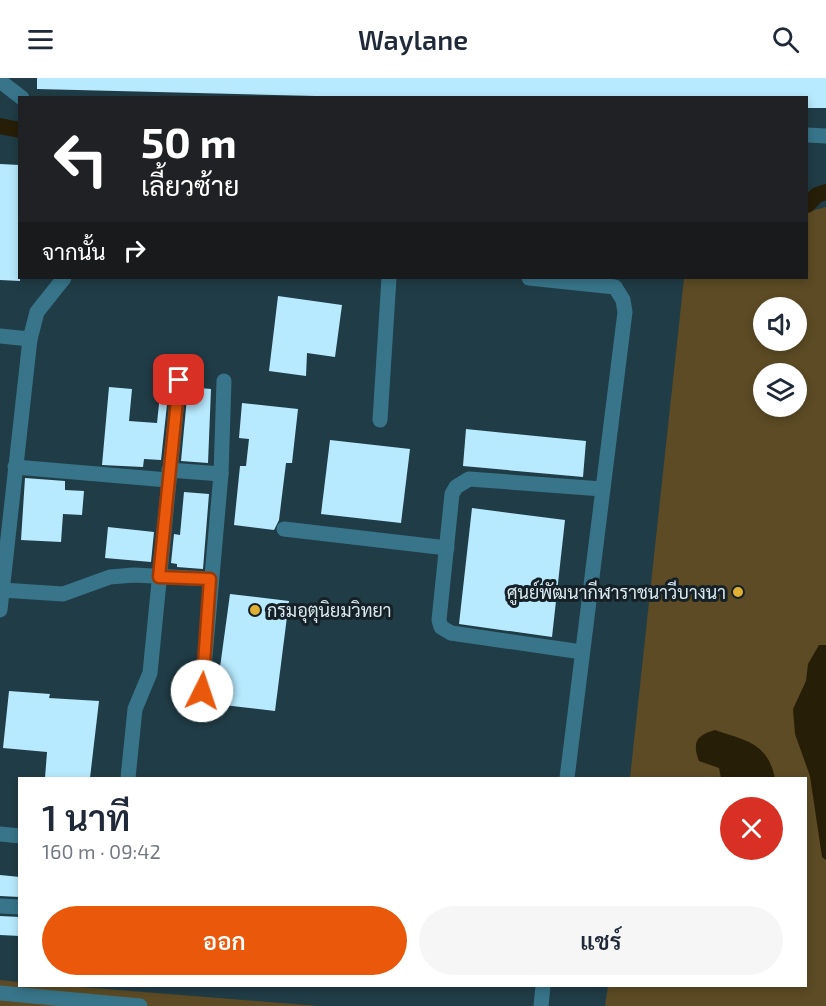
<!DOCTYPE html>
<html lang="th">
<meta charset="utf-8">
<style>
body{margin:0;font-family:"Exo 2",Sarabun,sans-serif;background:#f6f6f7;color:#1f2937;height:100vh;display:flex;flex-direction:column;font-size:22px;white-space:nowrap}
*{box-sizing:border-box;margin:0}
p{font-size:20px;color:#747a83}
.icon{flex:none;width:33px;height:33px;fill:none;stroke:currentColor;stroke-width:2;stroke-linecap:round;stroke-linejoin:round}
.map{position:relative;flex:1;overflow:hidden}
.details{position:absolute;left:18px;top:699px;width:789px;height:210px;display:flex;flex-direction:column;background:#fff;border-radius:0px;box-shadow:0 3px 9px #0003}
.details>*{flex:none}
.top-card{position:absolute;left:18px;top:18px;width:790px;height:183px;border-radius:0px;box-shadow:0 3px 9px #0003;background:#202124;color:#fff;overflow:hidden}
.fabs{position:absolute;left:753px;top:219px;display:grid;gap:12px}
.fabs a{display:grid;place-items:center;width:54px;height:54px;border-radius:50%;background:#fff;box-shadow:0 3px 9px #0003;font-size:30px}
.pin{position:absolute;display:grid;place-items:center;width:51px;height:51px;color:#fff;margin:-26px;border-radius:12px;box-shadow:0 3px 9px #0006}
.me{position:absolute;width:66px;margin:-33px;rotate:4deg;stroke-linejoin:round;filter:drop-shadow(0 0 4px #0008)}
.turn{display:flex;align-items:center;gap:21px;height:126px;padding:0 24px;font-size:27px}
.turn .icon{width:78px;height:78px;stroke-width:2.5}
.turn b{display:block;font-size:42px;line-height:51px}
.then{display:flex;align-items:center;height:57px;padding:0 24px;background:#0003;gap:12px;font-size:22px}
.round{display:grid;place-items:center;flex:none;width:63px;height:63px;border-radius:32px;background:#f6f6f7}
.summary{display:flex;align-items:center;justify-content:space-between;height:102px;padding:0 24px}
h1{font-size:36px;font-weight:600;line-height:45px}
.cta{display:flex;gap:12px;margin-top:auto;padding:12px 24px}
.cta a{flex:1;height:69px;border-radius:36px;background:#ea580c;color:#fff;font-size:24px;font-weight:600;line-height:69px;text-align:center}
.cta a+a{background:#f6f6f7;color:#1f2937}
header{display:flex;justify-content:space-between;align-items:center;height:78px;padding:0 24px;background:#fff;font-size:27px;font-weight:600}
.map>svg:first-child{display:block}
.green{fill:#5c4b24;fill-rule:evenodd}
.water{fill:#271e07}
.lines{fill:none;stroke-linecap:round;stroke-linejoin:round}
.canal{stroke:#271e07;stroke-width:16}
.building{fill:#b7eafe}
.minor{stroke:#38758a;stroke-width:15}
.route-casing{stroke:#983908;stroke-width:15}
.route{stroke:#ea580c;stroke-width:10}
.poi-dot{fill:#e0b034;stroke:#152126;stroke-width:2}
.labels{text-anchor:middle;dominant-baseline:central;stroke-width:6;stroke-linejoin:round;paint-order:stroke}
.poi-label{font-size:18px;fill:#d8e8ef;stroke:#152126;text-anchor:end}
</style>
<header><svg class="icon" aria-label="menu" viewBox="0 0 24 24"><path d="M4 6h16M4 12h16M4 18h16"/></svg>Waylane<svg class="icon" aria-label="search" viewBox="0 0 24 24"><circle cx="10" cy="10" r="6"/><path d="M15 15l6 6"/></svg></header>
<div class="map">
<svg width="826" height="928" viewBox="0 0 826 928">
<rect width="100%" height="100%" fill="#203c46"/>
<!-- green -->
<g class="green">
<path d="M 826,129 L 826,928 L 605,928 L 608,908 L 806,908 L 806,700 L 630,700 L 684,200 L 807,200 L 807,134 ZM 764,230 L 796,230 L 796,262 L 764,262 ZM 764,296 L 796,296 L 796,328 L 764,328 Z"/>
<polygon points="0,902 19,904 20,908 68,908 320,928 0,928"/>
</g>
<!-- water -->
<g class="water">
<polygon points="819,567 826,567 826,782 822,779 810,698 795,656 793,631 806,603 808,586"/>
<path d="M 715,652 C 746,663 767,664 775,700 L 721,700 L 719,690 L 699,683 C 692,665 696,657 715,652 Z"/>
</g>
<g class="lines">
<!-- canal -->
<g class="canal">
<polyline points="0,48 20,52"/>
<polyline points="807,127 817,117 826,114"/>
</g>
</g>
<!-- building -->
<g class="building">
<polygon points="37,0 826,0 826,30 807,30 807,20 397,20 37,11"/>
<polygon points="0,86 20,87 20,203 0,202"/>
<polygon points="278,218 342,227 335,279 307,275 306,298 269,293"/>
<polygon points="161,307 169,308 161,382 144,381 143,389 102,387 109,309 132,311 129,343 157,345"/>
<polygon points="188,309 211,311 208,385 181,383"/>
<polygon points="242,325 298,331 292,385 286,385 279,442 274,452 234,447 240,388 246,388 249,361 239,360"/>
<polygon points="466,351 586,363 583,399 463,388"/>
<polygon points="330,362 410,371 401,445 321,436"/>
<polygon points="25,400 65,403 65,412 84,413 82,437 63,436 61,464 21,462"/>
<polygon points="184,414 209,416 203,491 177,489 177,486 171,485 174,456 180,457"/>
<polygon points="472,430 565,442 552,559 459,546"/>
<polygon points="108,449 154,454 151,484 105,480"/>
<polygon points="230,516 289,523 275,633 215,626"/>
<polygon points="9,613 50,616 49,620 99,623 90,700 45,700 47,674 3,670"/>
<polygon points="0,797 20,799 20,819 0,818"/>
<polygon points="0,838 20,839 20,858 0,857"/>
</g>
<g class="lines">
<!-- minor -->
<g class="minor">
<polyline points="0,3 22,20"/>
<polyline points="807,57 826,58"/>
<polyline points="529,200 615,209 623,222 625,234 567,700"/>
<polyline points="0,258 30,261"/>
<polyline points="380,342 389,200"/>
<polyline points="15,389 168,402"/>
<polyline points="169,392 221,396"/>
<polyline points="284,451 447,470"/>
<polyline points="2,512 63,516 110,499 134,497 210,501"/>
<polyline points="0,532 30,261 37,234 64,200"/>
<polyline points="582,574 451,555 441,549 439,542 452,416 456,409 469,401 602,411"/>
<polyline points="202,613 221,396 224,303"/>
<polyline points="128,700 135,631 150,595 179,302"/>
<polyline points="0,756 20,758"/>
<polyline points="0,828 20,829"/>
<polyline points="0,915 140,928"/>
<polyline points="541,928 543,908"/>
</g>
</g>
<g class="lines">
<defs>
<polyline id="route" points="179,302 159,499 210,501 202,613"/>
</defs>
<!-- route casing -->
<use href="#route" class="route-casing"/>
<!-- route -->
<use href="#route" class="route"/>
</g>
<!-- markers -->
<g class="poi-dot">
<circle cx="738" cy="514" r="6"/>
<circle cx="255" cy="532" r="6"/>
</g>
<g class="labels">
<!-- poi labels -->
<g class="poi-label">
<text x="726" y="514">ศูนย์พัฒนากีฬาราชนาวีบางนา</text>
<text x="267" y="532" text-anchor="start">กรมอุตุนิยมวิทยา</text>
</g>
</g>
</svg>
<div class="fabs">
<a><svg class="icon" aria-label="sound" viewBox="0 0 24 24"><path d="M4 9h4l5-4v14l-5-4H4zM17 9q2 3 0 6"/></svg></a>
<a><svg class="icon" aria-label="layers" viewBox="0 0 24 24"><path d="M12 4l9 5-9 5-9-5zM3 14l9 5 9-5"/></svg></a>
</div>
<div class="pin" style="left:179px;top:302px;background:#d93025"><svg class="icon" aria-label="arrive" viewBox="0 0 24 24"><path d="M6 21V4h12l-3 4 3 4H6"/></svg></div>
<svg class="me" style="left:202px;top:613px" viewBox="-20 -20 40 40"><circle r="19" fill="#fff"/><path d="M0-13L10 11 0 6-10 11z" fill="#ea580c"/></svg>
<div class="top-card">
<div class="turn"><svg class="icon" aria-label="left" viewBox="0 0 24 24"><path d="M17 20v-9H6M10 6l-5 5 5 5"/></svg><div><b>50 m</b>เลี้ยวซ้าย</div></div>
<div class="then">จากนั้น<svg class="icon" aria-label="right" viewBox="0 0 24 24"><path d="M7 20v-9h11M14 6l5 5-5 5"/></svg></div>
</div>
<section class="details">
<div class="summary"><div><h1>1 นาที</h1><p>160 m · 09:42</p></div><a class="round" style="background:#d93025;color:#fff"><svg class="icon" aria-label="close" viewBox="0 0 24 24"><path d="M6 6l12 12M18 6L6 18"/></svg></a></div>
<div class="cta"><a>ออก</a><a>แชร์</a></div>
</section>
</div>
